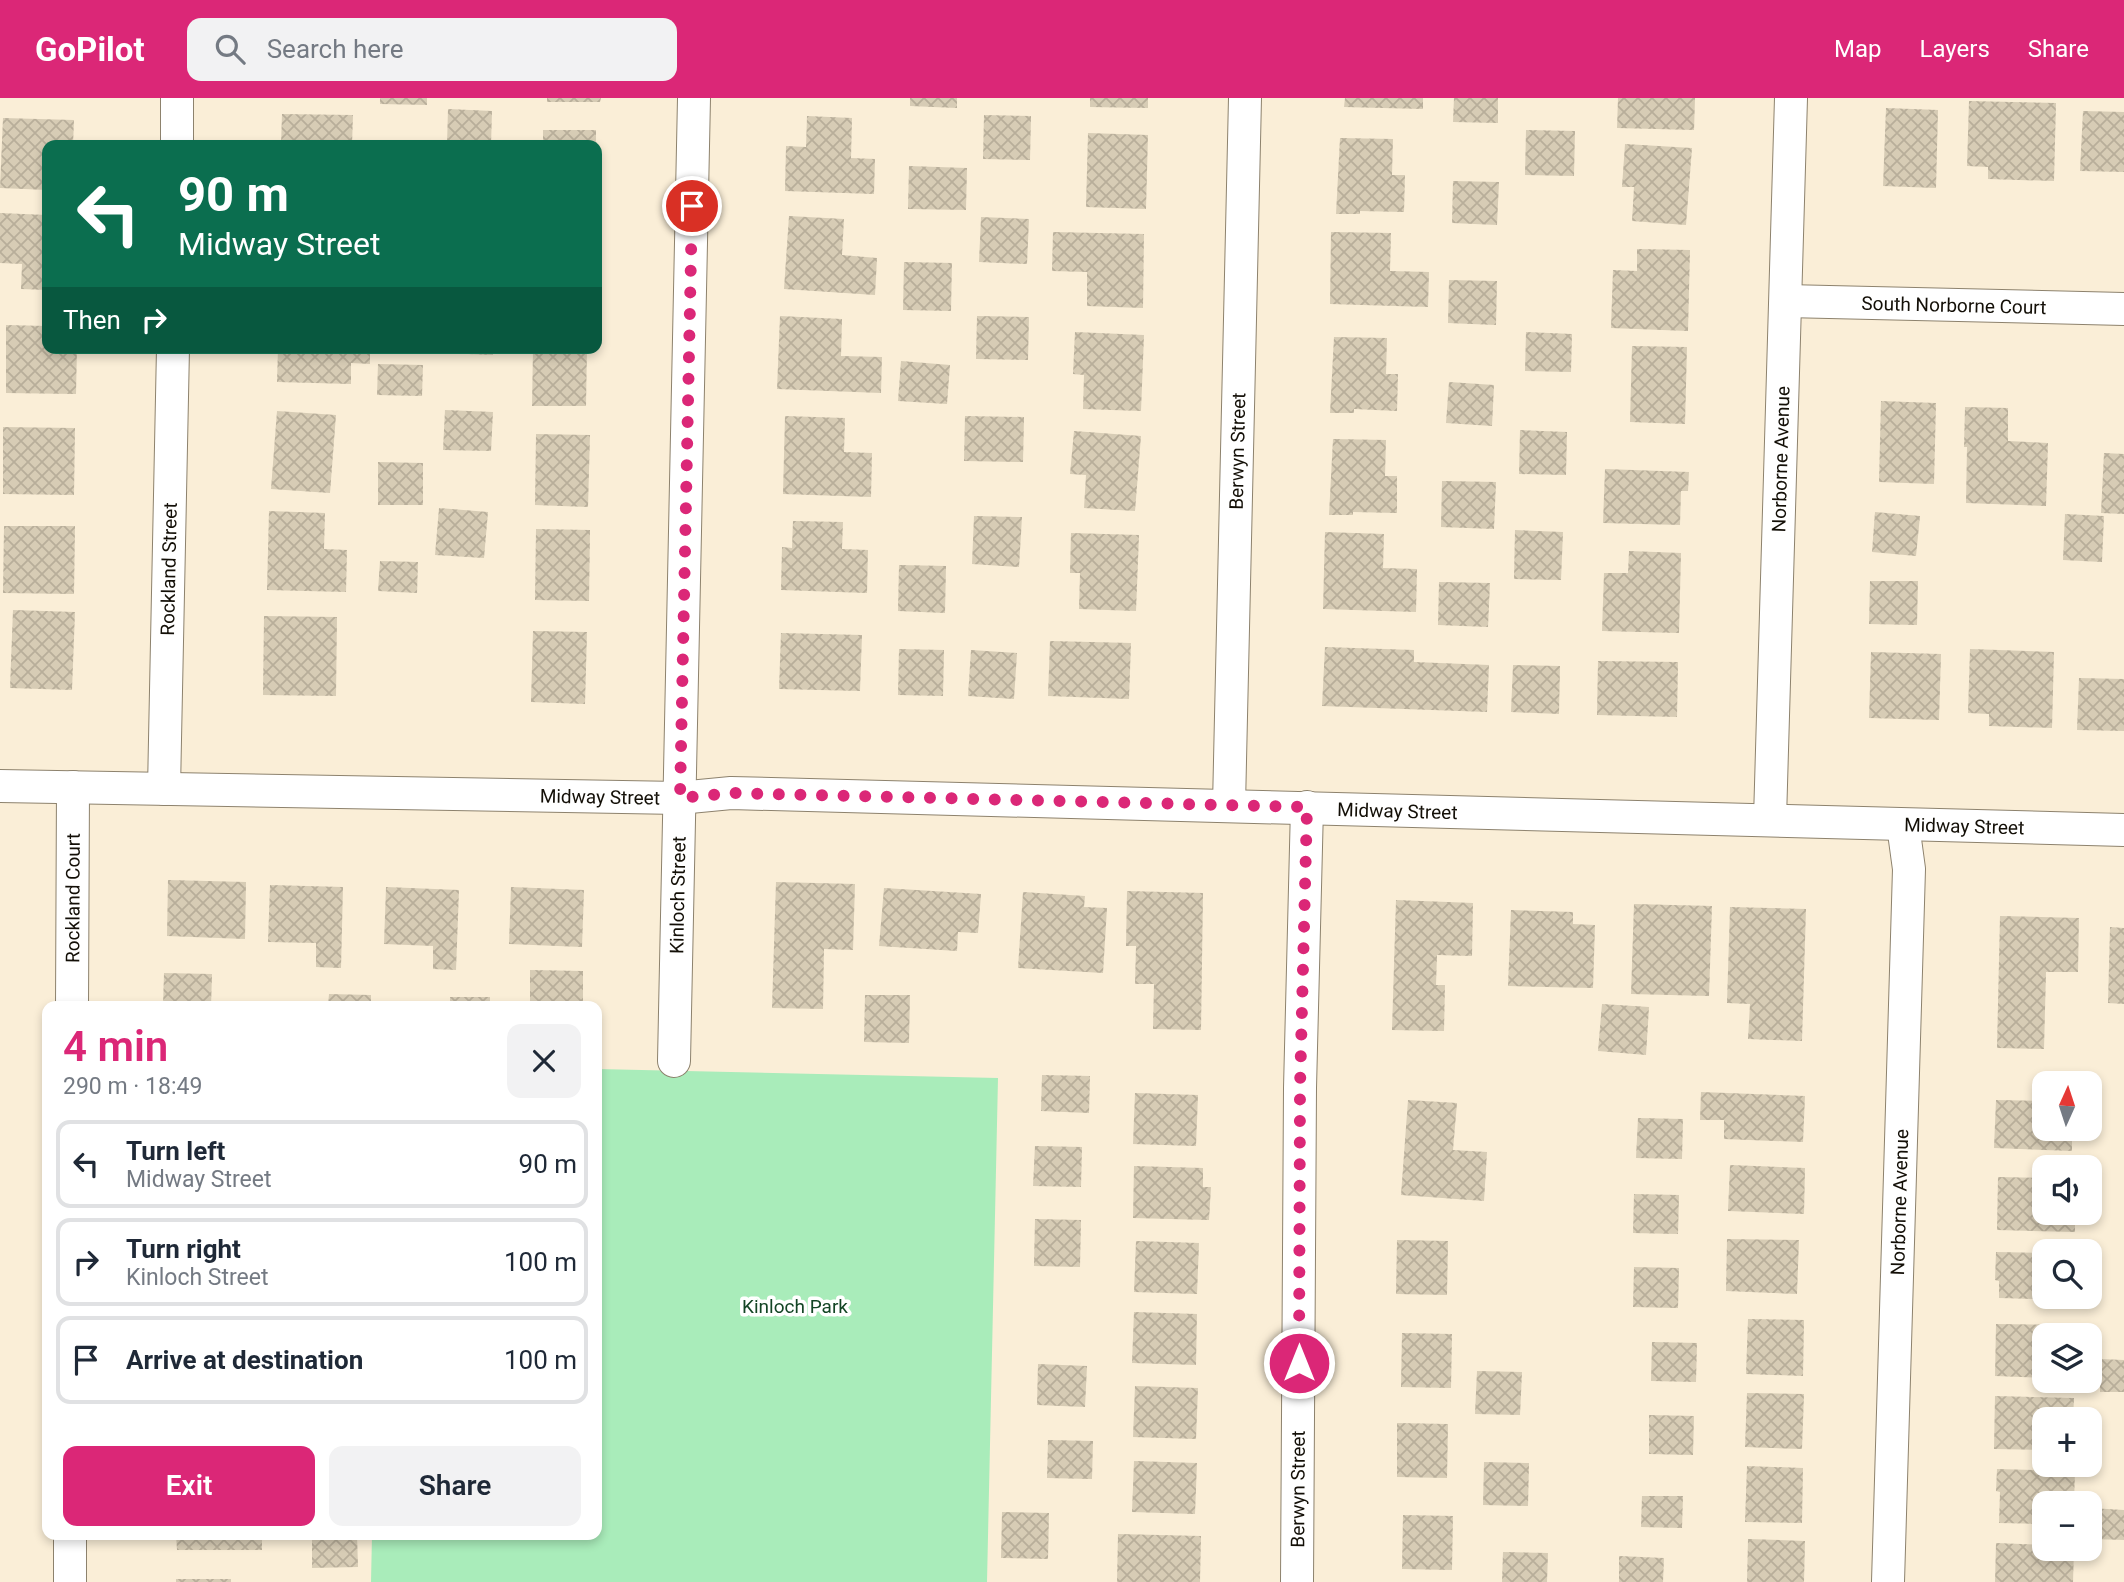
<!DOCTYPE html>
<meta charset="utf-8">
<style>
body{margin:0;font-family:Roboto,sans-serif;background:#f2f2f3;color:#1f2937;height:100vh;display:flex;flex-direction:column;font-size:26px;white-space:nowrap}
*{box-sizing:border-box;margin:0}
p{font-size:23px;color:#747a83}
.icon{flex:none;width:38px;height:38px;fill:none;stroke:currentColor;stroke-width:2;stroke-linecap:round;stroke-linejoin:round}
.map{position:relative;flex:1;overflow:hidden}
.drawer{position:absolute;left:42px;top:903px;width:560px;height:539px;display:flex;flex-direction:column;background:#fff;border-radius:14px;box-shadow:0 4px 10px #0003}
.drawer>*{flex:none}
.hud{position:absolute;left:42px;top:42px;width:560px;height:214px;border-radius:14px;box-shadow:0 4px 10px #0003;background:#0b6e4f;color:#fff;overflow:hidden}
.needle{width:46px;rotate:3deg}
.tools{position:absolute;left:2032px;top:973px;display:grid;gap:14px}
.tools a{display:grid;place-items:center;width:70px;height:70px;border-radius:14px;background:#fff;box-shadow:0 4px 10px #0003;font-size:35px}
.pin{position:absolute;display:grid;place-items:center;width:60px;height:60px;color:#fff;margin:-30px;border:4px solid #fff;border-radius:50%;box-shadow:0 2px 7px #0007}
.me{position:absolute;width:77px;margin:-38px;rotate:0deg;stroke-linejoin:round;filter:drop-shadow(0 0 5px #0008)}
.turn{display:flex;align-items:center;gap:24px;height:147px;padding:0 21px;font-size:32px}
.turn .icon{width:91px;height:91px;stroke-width:2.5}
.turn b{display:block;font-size:49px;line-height:60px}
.then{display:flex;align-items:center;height:66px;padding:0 21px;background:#0003;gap:14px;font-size:26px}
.round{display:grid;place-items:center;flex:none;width:74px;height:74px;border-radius:14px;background:#f2f2f3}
.overview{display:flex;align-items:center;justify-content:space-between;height:119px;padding:0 21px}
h1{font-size:42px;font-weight:600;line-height:52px;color:#db2777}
.action{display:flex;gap:14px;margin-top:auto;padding:14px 21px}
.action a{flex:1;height:80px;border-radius:14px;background:#db2777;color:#fff;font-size:28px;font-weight:600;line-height:80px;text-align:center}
.action a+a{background:#f2f2f3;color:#1f2937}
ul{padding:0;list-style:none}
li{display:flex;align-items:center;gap:21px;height:88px;margin:0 14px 10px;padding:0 7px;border:4px solid #e0e1e3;border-radius:14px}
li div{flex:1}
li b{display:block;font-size:26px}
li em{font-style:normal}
header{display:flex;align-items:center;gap:42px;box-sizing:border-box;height:98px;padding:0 35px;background:#db2777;color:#fff}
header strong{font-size:33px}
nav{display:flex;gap:38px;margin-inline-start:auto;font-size:24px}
.search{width:490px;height:63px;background:#f2f2f3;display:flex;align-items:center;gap:18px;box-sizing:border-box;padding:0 24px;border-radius:14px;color:#747a83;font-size:26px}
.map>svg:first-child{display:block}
.green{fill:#a9ecba}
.building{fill:url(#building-cross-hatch)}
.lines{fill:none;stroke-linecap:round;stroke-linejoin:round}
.minor-casing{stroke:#8d826d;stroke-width:34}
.minor{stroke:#fff;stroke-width:32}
.route{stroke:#db2777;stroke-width:12;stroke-dasharray:0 21.6}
.labels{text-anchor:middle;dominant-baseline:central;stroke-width:7;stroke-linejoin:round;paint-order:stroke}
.street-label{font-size:19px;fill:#130f07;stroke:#fff}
.park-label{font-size:19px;fill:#134525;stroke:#fff}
</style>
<header>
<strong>GoPilot</strong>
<div class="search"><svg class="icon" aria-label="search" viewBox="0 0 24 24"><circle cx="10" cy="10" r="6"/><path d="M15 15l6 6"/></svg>Search here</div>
<nav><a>Map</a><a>Layers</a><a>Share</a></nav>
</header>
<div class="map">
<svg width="2124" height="1484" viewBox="0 0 2124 1484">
<defs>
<pattern id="building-cross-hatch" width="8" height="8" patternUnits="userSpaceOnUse" patternTransform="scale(1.75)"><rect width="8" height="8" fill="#d7ccb5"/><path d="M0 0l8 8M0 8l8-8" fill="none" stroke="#b8ae9a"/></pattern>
</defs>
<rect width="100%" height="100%" fill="#faeed7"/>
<!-- green -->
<polygon class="green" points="597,971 998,980 987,1484 371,1484 372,1437 597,1437"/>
<!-- building -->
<g class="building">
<polygon points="380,0 427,0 427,7 380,6"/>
<polygon points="547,0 601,0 600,4 547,4"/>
<polygon points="910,0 957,0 957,10 910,8"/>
<polygon points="1090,0 1148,0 1148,10 1090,9"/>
<polygon points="1345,0 1423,0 1423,11 1344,9"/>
<polygon points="1454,0 1498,0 1498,25 1453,24"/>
<polygon points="1618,0 1695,0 1694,32 1617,30"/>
<polygon points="1969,3 2056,5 2054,83 1988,81 1988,69 1967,68"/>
<polygon points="1886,10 1938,12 1936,90 1883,88"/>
<polygon points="448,11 492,13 491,47 447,47"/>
<polygon points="2083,13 2124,14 2124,74 2080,73"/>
<polygon points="282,16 353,17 352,47 281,47"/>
<polygon points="984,17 1031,18 1030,62 983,61"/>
<polygon points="807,18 852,20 851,60 875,61 874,96 785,93 786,48 806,49"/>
<polygon points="3,20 74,22 73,47 47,47 47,92 0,90"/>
<rect x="543" y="32" width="53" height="15"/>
<polygon points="1526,32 1575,33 1574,78 1525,77"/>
<polygon points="1088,35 1148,37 1146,111 1086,109"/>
<polygon points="1340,40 1393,41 1392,77 1405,77 1404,114 1360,113 1360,116 1336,116"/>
<polygon points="1625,46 1692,50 1686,127 1632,123 1634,89 1622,89"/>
<polygon points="909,68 967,70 966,112 908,111"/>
<polygon points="1453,83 1499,84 1497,127 1452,125"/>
<polygon points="0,115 47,117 47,192 21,191 22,166 0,165"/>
<polygon points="789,118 844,121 842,157 877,160 875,197 784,191"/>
<polygon points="981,119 1029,121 1027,166 979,164"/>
<polygon points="1053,134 1144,136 1143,210 1087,208 1087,174 1052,173"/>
<polygon points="1331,134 1391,135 1390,173 1429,174 1428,209 1330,206"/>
<polygon points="1637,151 1690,152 1688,233 1611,230 1613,172 1637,173"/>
<polygon points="904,164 952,165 951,213 903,212"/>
<polygon points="1449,182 1497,183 1496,227 1448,225"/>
<polygon points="780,218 842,221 841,258 882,259 881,295 777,291"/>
<polygon points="977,218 1029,219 1028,262 976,261"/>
<polygon points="6,227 47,228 47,250 77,250 76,296 6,295"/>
<polygon points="1075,234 1144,237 1141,313 1083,311 1084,277 1073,276"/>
<polygon points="1526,234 1572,236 1571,274 1525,273"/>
<polygon points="1334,239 1387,240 1386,276 1398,276 1397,313 1354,311 1354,315 1330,315"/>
<polygon points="1632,248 1687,249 1685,326 1630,324"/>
<polygon points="278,250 370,250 370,266 351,265 351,286 277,284"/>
<polygon points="442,250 493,250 493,257 442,255"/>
<polygon points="533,250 587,250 586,308 532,308"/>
<polygon points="901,263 950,267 947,306 898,303"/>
<polygon points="378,266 423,267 422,298 377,297"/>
<polygon points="1449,284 1494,287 1492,328 1446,325"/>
<polygon points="1881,303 1936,305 1934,386 1879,384"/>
<polygon points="1965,309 2008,310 2008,343 2048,345 2046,408 1966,405 1967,349 1964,349"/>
<polygon points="445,312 493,314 491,353 443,352"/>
<polygon points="277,313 336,317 330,395 271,391"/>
<polygon points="785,318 845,320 844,354 872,355 871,399 783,396"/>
<polygon points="965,318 1024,319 1023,364 964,363"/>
<polygon points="3,329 75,330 74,397 3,396"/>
<polygon points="1520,332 1567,334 1566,377 1519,376"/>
<polygon points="1074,333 1141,338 1135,413 1084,410 1086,377 1070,376"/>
<polygon points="536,336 590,337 588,409 535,407"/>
<polygon points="1333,341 1386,342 1385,378 1397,378 1397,415 1353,414 1353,417 1329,417"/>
<polygon points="2104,355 2124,356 2124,416 2101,415"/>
<polygon points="378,364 423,365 423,407 378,407"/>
<polygon points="1605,371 1689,374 1688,393 1681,393 1680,427 1603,425"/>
<polygon points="1442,383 1496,384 1494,431 1441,429"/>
<polygon points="439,410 488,414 484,460 435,457"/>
<polygon points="269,413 325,415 324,451 347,452 346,494 267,492"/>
<polygon points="1875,414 1920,418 1916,458 1872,454"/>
<polygon points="2065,416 2104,418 2102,464 2063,462"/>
<polygon points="974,418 1022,419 1019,469 972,466"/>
<polygon points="793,423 843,424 842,451 868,452 867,495 781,492 782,449 792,450"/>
<polygon points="4,428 75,428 74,496 3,495"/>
<polygon points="536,431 590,432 589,503 535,502"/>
<polygon points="1515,432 1563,434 1561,482 1514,481"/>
<polygon points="1325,434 1384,436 1383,470 1417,471 1416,514 1323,511"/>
<polygon points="1071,435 1139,437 1136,513 1079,511 1080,475 1070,475"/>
<polygon points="1629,453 1681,455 1679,535 1602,533 1604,475 1628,475"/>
<polygon points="380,463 418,464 417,495 378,493"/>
<polygon points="899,467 946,468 945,515 898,513"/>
<polygon points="1870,483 1918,483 1917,527 1869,526"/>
<polygon points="1439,484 1490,485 1488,529 1438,527"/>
<polygon points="13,512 75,514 72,592 10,590"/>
<polygon points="264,518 337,519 336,598 263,597"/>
<polygon points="533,533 587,534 585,606 531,604"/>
<polygon points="781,535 862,537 860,593 779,591"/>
<polygon points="1050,543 1131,545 1129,601 1048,598"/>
<polygon points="1325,549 1414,552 1414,564 1489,567 1487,614 1322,608"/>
<polygon points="899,551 944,552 943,598 898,597"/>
<polygon points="1970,551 2054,554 2052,630 1989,628 1989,616 1968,615"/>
<polygon points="971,552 1017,555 1014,601 968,598"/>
<polygon points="1871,554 1941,556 1939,622 1869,620"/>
<polygon points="1598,563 1678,564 1677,619 1597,617"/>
<polygon points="1513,567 1560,568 1559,616 1511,614"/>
<polygon points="2079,580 2124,581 2124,633 2077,632"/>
<polygon points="168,782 246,784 245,841 167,838"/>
<polygon points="776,784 855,786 853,852 824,851 823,911 772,910"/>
<polygon points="270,787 343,789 341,870 316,869 316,845 268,844"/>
<polygon points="386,789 459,792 456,872 433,871 433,848 384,846"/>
<polygon points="511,789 584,792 582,849 509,846"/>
<polygon points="884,790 981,796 978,835 958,834 957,853 879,848"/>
<polygon points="1127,793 1203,795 1201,932 1153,931 1154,886 1135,886 1136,848 1126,848"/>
<polygon points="1023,794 1085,798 1084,809 1107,810 1103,875 1018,870"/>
<polygon points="1396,802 1473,805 1472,858 1437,857 1436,887 1445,887 1444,933 1392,932"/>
<polygon points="1634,806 1712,808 1709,898 1631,896"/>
<polygon points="1730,809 1806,811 1802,943 1748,941 1750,906 1727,905"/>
<polygon points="1511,812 1573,814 1573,826 1595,827 1593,890 1508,888"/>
<polygon points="2000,818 2079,820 2078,874 2046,874 2044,951 1997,950"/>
<polygon points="2110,829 2124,830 2124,906 2108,905"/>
<polygon points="530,872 583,873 583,908 530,908"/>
<polygon points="164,875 212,876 211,908 163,908"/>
<polygon points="329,896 371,897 371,908 328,908"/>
<polygon points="865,897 910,897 909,945 864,944"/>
<rect x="450" y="899" width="40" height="9"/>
<polygon points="1602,906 1649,909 1646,957 1598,953"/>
<polygon points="1042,977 1090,978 1089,1015 1041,1013"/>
<polygon points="1701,994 1805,998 1803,1044 1724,1041 1724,1022 1700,1022"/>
<polygon points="1135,995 1198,997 1196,1048 1133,1046"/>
<polygon points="1408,1002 1457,1005 1453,1052 1487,1054 1484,1103 1401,1097"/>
<polygon points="1996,1002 2044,1003 2044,1031 2072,1031 2072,1053 1994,1050"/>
<polygon points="1638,1020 1683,1021 1682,1061 1636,1060"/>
<polygon points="1035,1048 1082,1049 1081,1089 1033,1088"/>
<polygon points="1730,1067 1805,1070 1804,1116 1728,1113"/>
<polygon points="1134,1068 1203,1070 1203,1089 1211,1089 1209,1122 1133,1120"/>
<polygon points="1998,1079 2044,1080 2044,1115 2075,1115 2075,1134 1997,1132"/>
<polygon points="1634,1096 1679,1097 1678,1136 1633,1135"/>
<polygon points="1035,1121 1081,1122 1080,1169 1034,1168"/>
<polygon points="1727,1141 1799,1142 1797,1196 1726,1193"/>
<polygon points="1397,1142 1448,1143 1447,1197 1396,1196"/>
<polygon points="1136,1143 1199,1145 1197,1196 1134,1194"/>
<polygon points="1996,1154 2044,1155 2044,1199 2075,1199 2075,1202 1999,1200 1999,1183 1995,1182"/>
<polygon points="1634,1169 1679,1170 1678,1210 1633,1209"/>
<polygon points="1134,1214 1197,1216 1196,1267 1132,1265"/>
<polygon points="1748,1221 1804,1222 1803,1278 1746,1276"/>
<polygon points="1996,1226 2075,1227 2075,1237 2044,1237 2044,1280 1995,1278"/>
<polygon points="1402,1235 1452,1236 1451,1290 1401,1289"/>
<polygon points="1652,1244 1697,1245 1696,1284 1651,1283"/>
<polygon points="2100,1261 2124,1262 2124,1294 2100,1294"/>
<polygon points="1038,1266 1087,1268 1085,1309 1037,1307"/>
<polygon points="1477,1273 1522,1274 1520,1317 1475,1316"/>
<polygon points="1135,1288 1198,1290 1196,1341 1133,1339"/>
<polygon points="1747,1295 1804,1296 1802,1351 1745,1349"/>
<polygon points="1995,1298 2074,1300 2073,1321 2044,1321 2044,1352 1994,1351"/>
<polygon points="1649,1317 1694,1318 1693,1357 1649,1356"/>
<polygon points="1397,1325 1448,1326 1447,1380 1397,1379"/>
<polygon points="1048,1342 1093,1343 1092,1381 1047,1380"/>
<polygon points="1134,1363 1197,1365 1195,1416 1132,1414"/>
<polygon points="1484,1364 1529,1365 1528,1408 1483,1407"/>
<polygon points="1747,1368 1803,1370 1802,1425 1745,1424"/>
<polygon points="1997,1371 2075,1373 2074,1405 2044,1405 2044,1426 1999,1425 2000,1394 1996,1393"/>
<polygon points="1642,1398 1683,1398 1682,1430 1641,1429"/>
<polygon points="2090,1410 2124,1412 2124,1442 2090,1441"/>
<polygon points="1002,1414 1049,1415 1048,1461 1001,1460"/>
<polygon points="1403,1417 1453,1418 1452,1472 1402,1471"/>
<polygon points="1118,1436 1201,1438 1200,1484 1117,1484"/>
<polygon points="176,1437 262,1437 262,1452 177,1452"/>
<polygon points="312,1437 357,1437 358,1469 312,1470"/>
<polygon points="1748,1441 1805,1443 1804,1484 1747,1484"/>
<polygon points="1996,1445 2044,1447 2044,1451 2074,1451 2073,1484 1995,1484"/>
<polygon points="1503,1454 1548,1455 1547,1484 1502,1484"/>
<polygon points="1619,1458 1664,1460 1663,1484 1619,1484"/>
<rect x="176" y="1481" width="55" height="3"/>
</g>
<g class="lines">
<defs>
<g id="minor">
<polyline points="177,47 177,0"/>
<path id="s1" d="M 1786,203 L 2124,211"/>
<path id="s2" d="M 0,688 L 679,700 L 731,695 L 2124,732"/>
<path id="s3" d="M 164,691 L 173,250"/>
<path id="s4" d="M 1229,707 L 1245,0"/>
<path id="s5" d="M 1770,721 L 1791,0"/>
<path id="s6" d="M 72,908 L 73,689"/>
<path id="s7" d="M 674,963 L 694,0"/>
<polyline points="70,1484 70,1437"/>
<path id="s8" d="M 1297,1484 L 1300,990 L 1307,709"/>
<path id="s9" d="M 1888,1484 L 1909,771 L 1903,727"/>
</g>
</defs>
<!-- minor casing -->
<use href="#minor" class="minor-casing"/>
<!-- minor -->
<use href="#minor" class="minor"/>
</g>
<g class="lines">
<!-- route -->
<polyline class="route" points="692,108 680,700 731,695 1307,709 1300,990 1299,1265"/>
</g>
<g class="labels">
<!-- street labels -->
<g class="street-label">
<text stroke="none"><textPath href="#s1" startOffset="168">South Norborne Court</textPath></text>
<text stroke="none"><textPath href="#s4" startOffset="354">Berwyn Street</textPath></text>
<text stroke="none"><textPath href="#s5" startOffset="360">Norborne Avenue</textPath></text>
<text stroke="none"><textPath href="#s3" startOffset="220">Rockland Street</textPath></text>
<text stroke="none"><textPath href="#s2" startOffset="600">Midway Street</textPath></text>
<text stroke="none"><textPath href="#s2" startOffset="1398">Midway Street</textPath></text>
<text stroke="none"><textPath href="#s2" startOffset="1965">Midway Street</textPath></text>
<text stroke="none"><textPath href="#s7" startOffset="166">Kinloch Street</textPath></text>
<text stroke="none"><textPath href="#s6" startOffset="108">Rockland Court</textPath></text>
<text stroke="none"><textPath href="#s9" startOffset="380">Norborne Avenue</textPath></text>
<text stroke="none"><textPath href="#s8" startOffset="93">Berwyn Street</textPath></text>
</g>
<!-- park labels -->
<g class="park-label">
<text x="795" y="1208">Kinloch Park</text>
</g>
</g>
</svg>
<div class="tools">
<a><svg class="needle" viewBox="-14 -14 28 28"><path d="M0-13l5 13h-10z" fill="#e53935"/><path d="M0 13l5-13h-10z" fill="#747a83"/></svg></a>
<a><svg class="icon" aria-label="sound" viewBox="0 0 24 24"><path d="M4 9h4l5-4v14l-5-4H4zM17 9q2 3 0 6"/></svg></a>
<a><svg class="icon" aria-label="search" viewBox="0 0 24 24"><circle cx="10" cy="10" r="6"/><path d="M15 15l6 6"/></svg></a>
<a><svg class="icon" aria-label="layers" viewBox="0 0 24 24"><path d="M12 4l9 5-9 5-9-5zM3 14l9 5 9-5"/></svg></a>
<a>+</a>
<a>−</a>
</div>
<div class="pin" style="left:692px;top:108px;background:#d93025"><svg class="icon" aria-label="arrive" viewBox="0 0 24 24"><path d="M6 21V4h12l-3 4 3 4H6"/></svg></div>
<svg class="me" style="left:1299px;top:1265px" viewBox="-20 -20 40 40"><circle r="17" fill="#db2777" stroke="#fff" stroke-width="3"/><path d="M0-11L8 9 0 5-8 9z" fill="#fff"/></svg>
<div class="hud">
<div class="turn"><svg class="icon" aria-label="left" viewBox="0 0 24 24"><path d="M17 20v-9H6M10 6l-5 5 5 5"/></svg><div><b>90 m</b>Midway Street</div></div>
<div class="then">Then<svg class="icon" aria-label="right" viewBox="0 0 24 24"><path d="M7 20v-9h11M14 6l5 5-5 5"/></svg></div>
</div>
<section class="drawer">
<div class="overview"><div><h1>4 min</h1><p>290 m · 18:49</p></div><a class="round"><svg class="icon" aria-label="close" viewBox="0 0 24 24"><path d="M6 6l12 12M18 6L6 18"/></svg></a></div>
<ul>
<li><svg class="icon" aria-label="left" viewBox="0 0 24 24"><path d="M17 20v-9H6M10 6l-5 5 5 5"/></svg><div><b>Turn left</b><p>Midway Street</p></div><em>90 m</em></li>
<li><svg class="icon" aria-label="right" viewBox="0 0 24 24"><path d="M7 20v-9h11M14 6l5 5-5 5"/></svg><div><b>Turn right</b><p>Kinloch Street</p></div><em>100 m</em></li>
<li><svg class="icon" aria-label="arrive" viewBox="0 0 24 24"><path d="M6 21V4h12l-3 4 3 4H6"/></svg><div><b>Arrive at destination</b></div><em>100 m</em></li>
</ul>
<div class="action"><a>Exit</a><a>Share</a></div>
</section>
</div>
